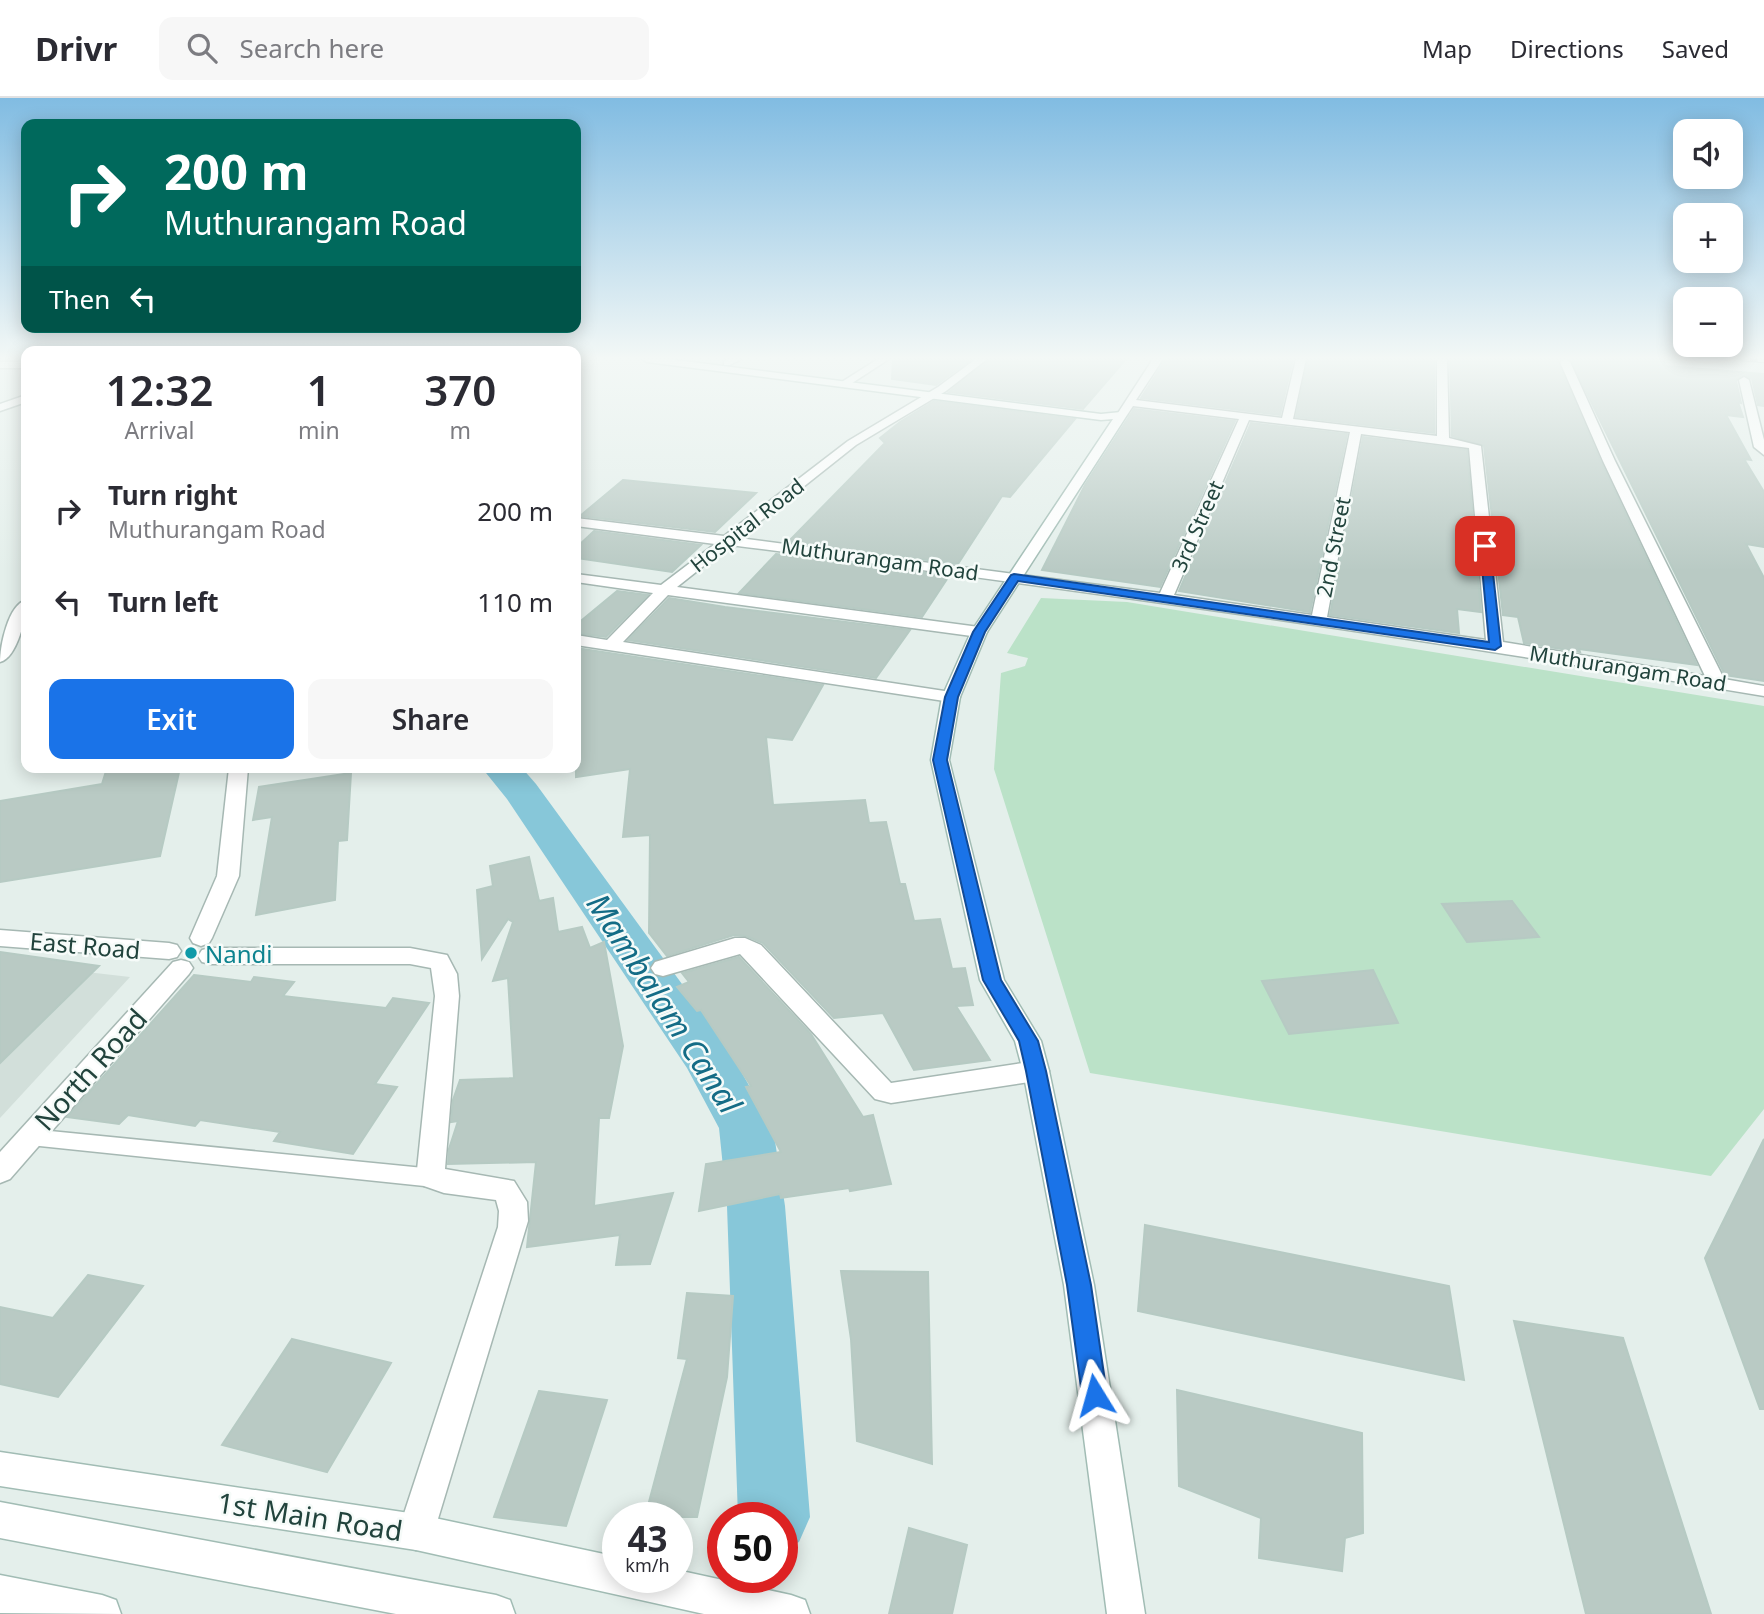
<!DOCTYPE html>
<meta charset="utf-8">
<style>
body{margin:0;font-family:"Noto Sans",sans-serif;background:#f7f7f7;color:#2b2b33;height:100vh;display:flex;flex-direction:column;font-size:26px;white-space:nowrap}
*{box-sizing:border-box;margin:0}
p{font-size:23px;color:#7c7c81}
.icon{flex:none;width:38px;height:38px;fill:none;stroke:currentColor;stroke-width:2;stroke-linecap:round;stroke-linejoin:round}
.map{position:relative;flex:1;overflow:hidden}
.drawer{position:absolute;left:21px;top:248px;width:560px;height:427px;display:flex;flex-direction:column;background:#fff;border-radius:14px;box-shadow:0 4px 18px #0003}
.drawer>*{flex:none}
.hud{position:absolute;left:21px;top:21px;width:560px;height:214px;border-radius:14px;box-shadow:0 4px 18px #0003;background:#00695c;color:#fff;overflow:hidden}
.controls{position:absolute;left:1673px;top:21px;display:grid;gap:14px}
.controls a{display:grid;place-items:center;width:70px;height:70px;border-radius:14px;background:#fff;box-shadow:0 4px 18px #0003;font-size:35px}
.speed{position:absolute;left:602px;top:1404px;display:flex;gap:14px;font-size:35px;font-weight:700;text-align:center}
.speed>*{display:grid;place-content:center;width:91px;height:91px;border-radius:50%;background:#fff;box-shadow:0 4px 18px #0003;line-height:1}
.speed small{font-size:18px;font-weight:400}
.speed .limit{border:10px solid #d22;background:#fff;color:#111}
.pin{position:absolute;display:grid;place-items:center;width:60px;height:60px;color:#fff;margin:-30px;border-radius:14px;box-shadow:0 4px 10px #0006}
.me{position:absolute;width:77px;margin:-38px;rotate:352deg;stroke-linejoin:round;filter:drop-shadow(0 0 5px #0008)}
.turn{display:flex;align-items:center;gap:24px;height:147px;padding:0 28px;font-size:32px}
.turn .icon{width:91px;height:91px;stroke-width:2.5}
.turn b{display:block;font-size:49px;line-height:60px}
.then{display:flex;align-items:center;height:66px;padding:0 28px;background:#0003;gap:14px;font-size:26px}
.eta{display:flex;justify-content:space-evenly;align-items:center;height:119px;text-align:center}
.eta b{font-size:42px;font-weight:600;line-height:49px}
.cta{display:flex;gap:14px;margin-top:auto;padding:14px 28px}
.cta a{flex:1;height:80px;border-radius:14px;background:#1a73e8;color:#fff;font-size:28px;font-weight:600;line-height:80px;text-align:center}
.cta a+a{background:#f7f7f7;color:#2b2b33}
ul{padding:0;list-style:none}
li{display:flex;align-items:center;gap:21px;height:91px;padding:0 28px}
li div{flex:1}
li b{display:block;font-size:26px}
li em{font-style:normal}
header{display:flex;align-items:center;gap:42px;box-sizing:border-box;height:98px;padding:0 35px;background:#fff;border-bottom:2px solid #e1e1e2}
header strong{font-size:33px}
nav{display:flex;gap:38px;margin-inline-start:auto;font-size:24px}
.search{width:490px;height:63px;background:#f7f7f7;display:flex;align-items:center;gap:18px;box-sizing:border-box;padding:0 24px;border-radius:14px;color:#7c7c81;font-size:26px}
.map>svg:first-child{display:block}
.built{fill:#d2dfda}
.green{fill:#bbe2c8}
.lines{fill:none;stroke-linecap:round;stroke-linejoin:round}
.canal{fill:#87c7d9;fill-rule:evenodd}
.building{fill:#b9cac4;stroke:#b6cac3;stroke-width:2}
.service-casing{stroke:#a6b8b3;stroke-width:3}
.minor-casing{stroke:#a6b8b3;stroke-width:3}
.secondary-casing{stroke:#a1bcb4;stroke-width:3}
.service{fill:#fff;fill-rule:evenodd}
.minor{fill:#fff;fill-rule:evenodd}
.secondary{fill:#fff;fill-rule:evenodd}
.rail-casing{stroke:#5c7e77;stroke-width:4.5}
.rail{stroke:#f6fbf9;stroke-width:2.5;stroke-dasharray:8;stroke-linecap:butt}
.route{fill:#1a73e8;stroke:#114b97;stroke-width:2}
.culture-dot{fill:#0f9aa8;stroke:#f6fbf9;stroke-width:2.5}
.labels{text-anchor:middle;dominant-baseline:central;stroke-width:5;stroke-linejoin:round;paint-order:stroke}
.far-street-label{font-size:21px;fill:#21433c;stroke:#f6fbf9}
.street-label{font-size:24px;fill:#21433c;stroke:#f6fbf9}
.culture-label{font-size:24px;fill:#0d838f;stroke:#f6fbf9;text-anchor:start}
.near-street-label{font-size:28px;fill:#21433c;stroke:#f6fbf9}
.near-water-label{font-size:32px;font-style:italic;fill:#146c86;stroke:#f6fbf9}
</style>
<header>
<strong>Drivr</strong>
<div class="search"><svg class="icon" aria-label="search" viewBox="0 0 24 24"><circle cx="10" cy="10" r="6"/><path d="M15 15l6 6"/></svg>Search here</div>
<nav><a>Map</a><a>Directions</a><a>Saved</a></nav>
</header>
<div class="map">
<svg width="1764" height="1516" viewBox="0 0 1764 1516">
<rect width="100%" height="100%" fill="#e4efeb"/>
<!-- built -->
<polygon class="built" points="0,864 130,879 0,1020"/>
<!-- green -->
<polygon class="green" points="1041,500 1127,504 1764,608 1764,1011 1711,1078 1090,975 994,671 1001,575 1025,568 1028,560 1007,555"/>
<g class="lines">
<!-- canal -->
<polygon class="canal" points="482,670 522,670 536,686 725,945 773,1030 785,1108 810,1419 799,1444 782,1452 782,1419 738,1419 727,1108 719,1030 687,970 507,701"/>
</g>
<!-- building -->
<g class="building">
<polygon points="893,261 972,261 936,287 892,281"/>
<polygon points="989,261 1126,261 1083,311 949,294"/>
<polygon points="1166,261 1293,261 1280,317 1141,300"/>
<polygon points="1308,261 1434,261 1434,335 1296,319"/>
<polygon points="1450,261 1560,261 1558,265 1601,364 1697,567 1579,551 1580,554 1524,545 1518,519 1503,517 1484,348 1452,338"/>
<polygon points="1570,261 1664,261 1665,268 1764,276 1764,308 1758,307 1752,281 1743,277 1736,283 1741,305 1738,304 1743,319 1726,317 1751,362 1744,361 1764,394 1764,449 1746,446 1764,480 1764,583 1725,577"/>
<polygon points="934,303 1075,321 1010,399 1002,398 958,466 788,444 885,345 880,340 900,324"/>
<polygon points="1134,311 1235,323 1160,489 1042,472 1085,387"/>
<polygon points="1251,325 1347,336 1310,514 1179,493"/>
<polygon points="1363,339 1467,352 1481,514 1457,511 1459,535 1330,517"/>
<polygon points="623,382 756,395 715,434 580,418"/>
<polygon points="594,433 701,447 672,474 576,460 576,450"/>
<polygon points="776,456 859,466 949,478 922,519 739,495"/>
<polygon points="617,493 648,497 606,539 576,535 576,527"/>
<polygon points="669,500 725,509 910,532 876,580 628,542"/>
<polygon points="576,550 823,587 792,642 766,639 773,707 865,702 869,725 886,724 900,786 905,786 914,823 940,821 952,871 965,870 973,907 956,908 990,962 914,972 883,915 834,920 763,845 746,838 734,837 667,858 649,835 650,737 623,739 630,671 576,679"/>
<polygon points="107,670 180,670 160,758 0,784 0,703 102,686"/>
<polygon points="351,675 347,742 338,743 335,802 256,817 272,719 253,722 259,689"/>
<polygon points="529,759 539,803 553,800 558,834 582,829 590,850 604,844 623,948 609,1020 599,1020 594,1108 673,1095 650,1166 616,1167 620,1137 527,1149 536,1064 448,1066 449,1051 458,1023 451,1024 453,1002 460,982 514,980 508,880 493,883 513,824 508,821 482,861 477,792 493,788 490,768"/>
<polygon points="1512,803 1539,839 1467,844 1442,806"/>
<polygon points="0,854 99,868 0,965"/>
<polygon points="739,859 811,936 863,1019 873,1017 891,1086 850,1093 849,1090 781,1100 780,1096 699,1113 706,1066 781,1054 746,989 751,988 701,912 697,913 677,889 689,884 682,875"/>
<polygon points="1373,872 1398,925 1289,936 1262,883"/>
<polygon points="194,877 251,884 254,879 294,884 283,898 386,910 393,900 429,905 375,986 397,989 353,1056 274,1043 280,1034 200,1022 195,1028 128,1017 119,1026 67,1019"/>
<polygon points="1764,1041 1764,1311 1760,1311 1705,1160"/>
<polygon points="1145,1127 1449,1188 1464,1282 1138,1213"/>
<polygon points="841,1173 928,1174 932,1366 857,1343 851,1241"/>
<polygon points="88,1177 143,1188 58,1299 0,1286 0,1209 53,1220"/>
<polygon points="687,1195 733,1198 727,1279 697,1419 645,1419 687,1261 678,1260"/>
<polygon points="1514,1223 1623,1240 1711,1516 1586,1516"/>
<polygon points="292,1241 391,1265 327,1374 222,1347"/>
<polygon points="1177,1292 1362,1335 1363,1435 1345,1440 1342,1473 1259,1460 1261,1420 1179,1388"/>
<polygon points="539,1293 607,1302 566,1428 494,1419"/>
<polygon points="909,1430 967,1447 952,1516 889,1516"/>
</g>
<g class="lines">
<defs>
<polygon id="service" points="30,1031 434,1071 442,1074 445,1080 442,1086 434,1089 30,1047 23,1045 20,1039 23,1033"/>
<g id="minor">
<polygon points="728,261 741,261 730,267 724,267 724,263"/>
<polygon points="878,261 889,261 846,289 837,287"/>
<path d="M 976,261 L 987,261 L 946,293 L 856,347 L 739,440 L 1160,495 L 1239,321 L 1133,308 L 1127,317 L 1119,317 L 1118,315 L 1153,261 L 1163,261 L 1136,302 L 1282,320 L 1296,261 L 1306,261 L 1293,321 L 1437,338 L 1437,261 L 1447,261 L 1449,340 L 1481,348 L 1503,544 L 1705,578 L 1603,363 L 1560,264 L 1565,261 L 1570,264 L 1615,363 L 1724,581 L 1764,588 L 1764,598 C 1420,540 1076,491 730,447 L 677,489 L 979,529 L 987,534 L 979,539 L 668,497 L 623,544 L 951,594 L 960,599 L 951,604 L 576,547 L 576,537 L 607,542 L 653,495 L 576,484 L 576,476 L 661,487 L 715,446 L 576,428 L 576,420 L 724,438 L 848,343 L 938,289 ZM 1249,322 L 1350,334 L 1312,517 L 1174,497 ZM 1361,336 L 1469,350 L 1486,542 L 1327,519 Z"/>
<rect x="0" y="264" width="26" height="6"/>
<polygon points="1744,279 1749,282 1764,342 1764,357 1754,349 1739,282"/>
<polygon points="26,297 26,304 0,313 0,306"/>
<path d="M 26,502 C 27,518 17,560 0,564 C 0,548 8,507 26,502 Z"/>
<polygon points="229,670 248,670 239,778 212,840 209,845 201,848 193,845 190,840 217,778"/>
<polygon points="0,832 169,845 177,847 181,853 177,859 169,861 0,848"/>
<polygon points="735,840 745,840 761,847 891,985 1036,963 1045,966 1049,973 1045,980 1036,983 891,1005 875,1001 740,856 663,878 655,876 651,870 655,864"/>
<polygon points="210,850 410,850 447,857 457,876 459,898 445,1071 514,1083 527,1104 528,1123 434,1434 429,1447 416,1452 403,1447 398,1434 498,1129 499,1113 496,1102 444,1095 424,1088 417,1072 435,898 431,870 410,866 210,866 202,864 198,858 202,852"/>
<polygon points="181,862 189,864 193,870 189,876 10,1081 0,1085 0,1054 173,864"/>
</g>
<g id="secondary">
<polygon points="642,261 668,261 1101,316 1121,314 1127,317 987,534 960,599 949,662 1004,882 1041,943 1049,973 1094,1187 1145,1516 1107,1516 1064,1187 1023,973 1015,943 980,882 931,662 942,599 971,534 1113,321 1101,322 647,264"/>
<polygon points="0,1354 416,1416 618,1459 618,1479 677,1479 677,1472 791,1497 805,1502 810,1516 704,1516 416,1452 0,1388"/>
<polygon points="0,1404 496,1497 510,1502 515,1516 396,1516 0,1440"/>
<polygon points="0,1477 102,1497 116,1502 121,1516 0,1515"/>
</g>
</defs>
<!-- service casing -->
<use href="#service" class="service-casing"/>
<!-- minor casing -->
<use href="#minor" class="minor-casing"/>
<!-- secondary casing -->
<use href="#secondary" class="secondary-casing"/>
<!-- service -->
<use href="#service" class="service"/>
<!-- minor -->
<use href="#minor" class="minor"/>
<!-- secondary -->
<use href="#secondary" class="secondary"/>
<defs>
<polyline id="rail" points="1742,261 1764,263"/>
</defs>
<!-- rail casing -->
<use href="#rail" class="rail-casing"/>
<!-- rail -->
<use href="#rail" class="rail"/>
</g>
<!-- sky -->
<linearGradient id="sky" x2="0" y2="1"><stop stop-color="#81bce2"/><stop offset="0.55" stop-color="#f3f8f6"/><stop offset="1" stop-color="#f3f8f6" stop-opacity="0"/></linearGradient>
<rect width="1764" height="473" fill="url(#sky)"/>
<!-- route -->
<polygon class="route" points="1485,445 1490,448 1501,548 1495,552 1018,483 985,534 958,599 947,662 1001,882 1038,943 1046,973 1091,1187 1107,1297 1104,1306 1095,1309 1086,1306 1082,1297 1067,1187 1026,973 1019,943 983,882 933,662 945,599 973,534 1011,477 1014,476 1489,544 1480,448"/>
<!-- markers -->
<circle class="culture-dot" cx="191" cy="855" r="7"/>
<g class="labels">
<!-- far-street labels -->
<g class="far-street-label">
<text transform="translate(747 427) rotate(-38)">Hospital Road</text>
<text transform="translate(1197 428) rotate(-66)">3rd Street</text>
<text transform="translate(1333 449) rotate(-79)">2nd Street</text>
<text transform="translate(880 461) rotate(8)">Muthurangam Road</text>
<text transform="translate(1628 570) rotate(9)">Muthurangam Road</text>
</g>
<!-- street labels -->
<g class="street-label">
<text transform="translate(85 847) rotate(5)">East Road</text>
</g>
<!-- culture labels -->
<g class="culture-label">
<text x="205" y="855">Nandi</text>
</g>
<!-- near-street labels -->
<g class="near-street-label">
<text transform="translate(90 971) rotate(-48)">North Road</text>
<text transform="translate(310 1418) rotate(9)">1st Main Road</text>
</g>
<!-- near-water labels -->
<g class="near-water-label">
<text transform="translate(665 905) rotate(57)">Mambalam Canal</text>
</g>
</g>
</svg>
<div class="controls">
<a><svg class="icon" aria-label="sound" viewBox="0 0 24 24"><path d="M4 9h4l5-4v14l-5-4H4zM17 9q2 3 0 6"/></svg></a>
<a>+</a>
<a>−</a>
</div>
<div class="speed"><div>43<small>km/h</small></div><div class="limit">50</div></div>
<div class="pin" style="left:1485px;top:448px;background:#d93025"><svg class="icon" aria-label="arrive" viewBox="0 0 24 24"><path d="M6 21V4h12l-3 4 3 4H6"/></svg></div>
<svg class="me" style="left:1095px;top:1297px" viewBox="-20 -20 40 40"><path d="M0-17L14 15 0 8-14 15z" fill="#1a73e8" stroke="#fff" stroke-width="4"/></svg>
<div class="hud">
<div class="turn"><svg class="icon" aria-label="right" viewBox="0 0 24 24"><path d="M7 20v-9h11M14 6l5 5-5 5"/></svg><div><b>200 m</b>Muthurangam Road</div></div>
<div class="then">Then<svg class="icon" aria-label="left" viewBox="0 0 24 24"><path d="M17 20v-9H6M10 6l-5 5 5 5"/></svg></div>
</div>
<section class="drawer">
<div class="eta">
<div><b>12:32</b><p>Arrival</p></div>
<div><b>1</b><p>min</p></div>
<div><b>370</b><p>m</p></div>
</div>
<ul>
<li><svg class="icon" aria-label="right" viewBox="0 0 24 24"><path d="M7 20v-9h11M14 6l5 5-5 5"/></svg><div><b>Turn right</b><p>Muthurangam Road</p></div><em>200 m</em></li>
<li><svg class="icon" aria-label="left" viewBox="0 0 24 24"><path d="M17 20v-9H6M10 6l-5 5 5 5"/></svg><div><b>Turn left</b></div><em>110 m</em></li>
</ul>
<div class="cta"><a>Exit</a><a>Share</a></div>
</section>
</div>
